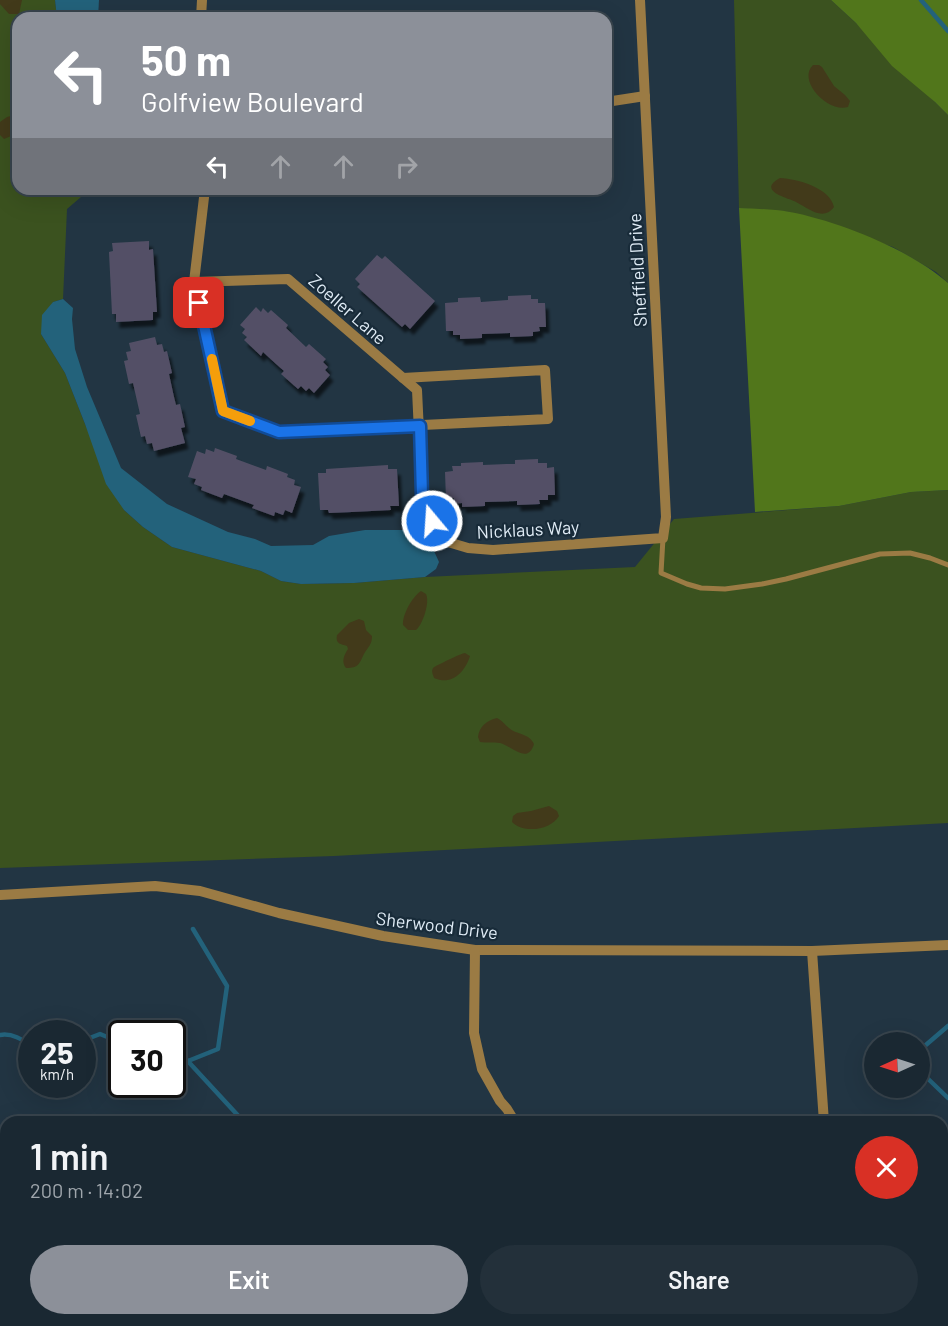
<!DOCTYPE html>
<meta charset="utf-8">
<style>
body{margin:0;font-family:Barlow,sans-serif;background:#23303a;color:#f1f3f6;height:100vh;display:flex;flex-direction:column;font-size:22px;white-space:nowrap}
*{box-sizing:border-box;margin:0}
p{font-size:20px;color:#9fa6ac}
.icon{flex:none;width:33px;height:33px;fill:none;stroke:currentColor;stroke-width:2;stroke-linecap:round;stroke-linejoin:round}
.map{position:relative;flex:1;overflow:hidden}
.side{position:absolute;left:0px;top:1116px;width:948px;height:210px;display:flex;flex-direction:column;background:#1a2832;border-radius:18px 18px 0 0;box-shadow:0 6px 24px #0002,0 0 0 2px #38444d}
.side>*{flex:none}
.guide{position:absolute;left:12px;top:12px;width:600px;height:183px;border-radius:18px;box-shadow:0 6px 24px #0002,0 0 0 2px #38444d;background:#8c9099;color:#fff;overflow:hidden}
.needle{width:39px;rotate:267deg}
.fabs{position:absolute;left:864px;top:1032px;display:grid;gap:12px}
.fabs a{display:grid;place-items:center;width:66px;height:66px;border-radius:50%;background:#1a2832;box-shadow:0 6px 24px #0002,0 0 0 2px #38444d;font-size:30px}
.speed{position:absolute;left:18px;top:1020px;display:flex;gap:12px;font-size:30px;font-weight:700;text-align:center}
.speed>*{display:grid;place-content:center;width:78px;height:78px;border-radius:50%;background:#1a2832;box-shadow:0 6px 24px #0002,0 0 0 2px #38444d;line-height:1}
.speed small{font-size:15px;font-weight:400}
.speed .limit{border:3px solid #111;border-radius:9px;background:#fff;color:#111}
.pin{position:absolute;display:grid;place-items:center;width:51px;height:51px;color:#fff;margin:-26px;border-radius:12px;box-shadow:0 3px 9px #0006}
.me{position:absolute;width:66px;margin:-33px;rotate:342deg;stroke-linejoin:round;filter:drop-shadow(0 0 4px #0008)}
.turn{display:flex;align-items:center;gap:21px;height:126px;padding:0 30px;font-size:27px}
.turn .icon{width:78px;height:78px;stroke-width:2.5}
.turn b{display:block;font-size:42px;line-height:51px}
.lanes{display:flex;align-items:center;height:57px;padding:0 30px;background:#0003;justify-content:center;gap:30px;direction:ltr}
.lanes .off{opacity:.35}
.round{display:grid;place-items:center;flex:none;width:63px;height:63px;border-radius:32px;background:#23303a}
.overview{display:flex;align-items:center;justify-content:space-between;height:102px;padding:0 30px}
h1{font-size:36px;font-weight:600;line-height:45px}
.cta{display:flex;gap:12px;margin-top:auto;padding:12px 30px}
.cta a{flex:1;height:69px;border-radius:36px;background:#8c9099;color:#fff;font-size:24px;font-weight:600;line-height:69px;text-align:center}
.cta a+a{background:#23303a;color:#f1f3f6}
.map>svg:first-child{display:block}
.green{fill:#3b521f}
.forest{fill:#51761b}
.sand{fill:#423a1a}
.water{fill:#23627b}
.lines{fill:none;stroke-linecap:round;stroke-linejoin:round}
.stream{stroke:#23627b;stroke-width:4.5}
.building{fill:#535066;filter:url(#shadow)}
.lane{stroke:#9b7b44;stroke-width:5}
.street{stroke:#9b7b44;stroke-width:10}
.route-casing{stroke:#114b97;stroke-width:15}
.route{stroke:#1a73e8;stroke-width:10}
.slow{stroke:#f59e0b;stroke-width:10}
.labels{text-anchor:middle;dominant-baseline:central;stroke-width:4.5;stroke-linejoin:round;paint-order:stroke}
.street-label{font-size:18px;fill:#e0ecf6;stroke:#182b39}
</style>
<div class="map">
<svg width="948" height="1326" viewBox="0 0 948 1326">
<defs>
<filter id="shadow"><feDropShadow dx="3.5" dy="6" stdDeviation="1.5" flood-color="#0009"/></filter>
</defs>
<rect width="100%" height="100%" fill="#223543"/>
<!-- green -->
<g class="green">
<polygon points="0,0 55,0 57,18 18,18 18,189 88,189 88,191 67,209 63,299 53,302 41,334 65,373 85,424 124,510 143,527 172,547 261,571 281,581 301,584 354,583 425,577 635,567 674,519 839,506 911,492 948,490 948,823 334,856 0,868"/>
<polygon points="734,0 831,0 856,23 948,115 948,283 936,272 893,247 789,212 739,208"/>
</g>
<!-- forest -->
<g class="forest">
<polygon points="831,0 948,0 948,115 935,102 892,66 856,23"/>
<path d="M 739,208 C 756,209 773,209 790,212 C 838,221 911,250 948,283 L 948,490 L 911,492 L 839,506 L 755,512 Z"/>
</g>
<!-- sand -->
<g class="sand">
<polygon points="0,0 22,0 19,14 9,14 0,4"/>
<path d="M 813,65 L 819,65 L 822,67 L 834,86 L 845,95 L 850,101 L 848,107 C 827,113 797,80 813,65 Z"/>
<polygon points="18,114 18,133 4,139 0,135 0,122 7,117"/>
<path d="M 780,178 C 798,179 830,188 834,207 C 823,222 808,208 796,202 C 788,198 756,191 780,178 Z"/>
<path d="M 421,591 L 426,594 C 430,602 423,624 416,630 L 408,630 L 403,625 C 402,615 412,597 421,591 Z"/>
<path d="M 359,619 L 364,621 L 366,630 L 372,636 C 372,645 368,647 364,654 C 359,664 359,668 346,668 C 341,662 344,655 348,649 L 347,646 C 341,644 335,644 337,635 L 349,623 Z"/>
<path d="M 465,653 L 470,656 C 465,672 452,686 434,678 C 433,674 431,672 433,668 C 435,666 462,653 465,653 Z"/>
<path d="M 497,718 C 503,721 504,724 509,728 C 517,735 529,733 534,744 C 528,765 512,746 500,743 C 493,742 487,743 480,742 L 478,737 C 479,727 487,720 497,718 Z"/>
<path d="M 549,806 L 557,811 L 559,816 C 551,830 524,834 512,822 L 513,816 L 517,813 L 531,811 Z"/>
</g>
<!-- water -->
<g class="water">
<polygon points="55,0 99,0 98,18 57,18"/>
<polygon points="63,299 73,308 72,319 75,349 87,387 121,468 167,504 228,532 255,539 271,546 313,545 329,536 365,530 408,530 422,536 434,551 439,562 436,569 425,577 354,583 301,584 281,581 261,571 172,547 143,527 124,510 106,484 85,424 65,373 41,334 42,315 53,302"/>
</g>
<g class="lines">
<!-- stream -->
<g class="stream">
<polyline points="921,0 948,31"/>
<path d="M 0,1035 C 12,1033 22,1039 32,1047"/>
<polyline points="82,1041 100,1034 122,1043"/>
<polyline points="920,1050 948,1026"/>
<polyline points="172,1056 184,1057 244,1122"/>
<polyline points="188,1061 218,1049 227,986 193,929"/>
<polyline points="920,1068 923,1074 948,1098"/>
<polyline points="382,1326 382,1320"/>
</g>
</g>
<!-- building -->
<g class="building">
<polygon points="149,241 149,250 153,249 157,312 153,312 153,320 116,322 116,314 112,314 109,252 113,251 112,243"/>
<polygon points="377,255 382,259 385,256 435,301 410,329 405,324 402,327 357,287 360,284 355,279"/>
<polygon points="531,295 531,299 538,299 538,303 545,303 546,327 539,327 540,331 533,332 533,336 510,337 510,333 482,334 482,338 460,339 460,335 453,335 453,331 446,331 445,303 458,302 458,298 480,297 481,302 508,300 508,296"/>
<polygon points="256,307 261,312 263,308 268,313 271,310 288,325 286,328 306,347 309,344 326,359 323,362 328,367 325,370 330,375 314,393 309,388 306,391 301,386 298,389 281,374 284,371 276,364 263,352 261,356 244,340 247,337 242,333 245,329 240,325"/>
<polygon points="155,337 157,345 162,344 164,352 167,351 172,373 169,374 174,397 176,405 180,404 185,427 181,428 185,443 154,451 152,443 147,444 145,436 141,437 136,415 140,414 133,383 129,384 124,361 128,360 126,352 131,351 129,343"/>
<polygon points="215,448 237,456 236,459 266,470 267,466 288,474 287,477 295,480 294,485 301,487 292,513 285,510 283,515 275,512 274,516 252,508 254,505 224,494 222,498 201,490 202,487 194,484 196,479 188,477 197,451 205,454 206,449 214,452"/>
<polygon points="538,459 538,463 547,463 547,468 554,467 555,495 548,495 548,500 539,500 540,504 517,505 517,501 485,502 485,506 462,507 462,503 454,504 454,498 446,499 445,472 453,471 452,466 461,466 461,463 483,462 483,465 507,464 515,464 515,460"/>
<polygon points="388,465 388,469 397,469 399,506 390,506 391,510 352,512 329,513 328,510 320,510 318,473 326,473 326,469"/>
</g>
<g class="lines">
<!-- lane -->
<polyline class="lane" points="663,538 661,573 687,584 701,588 725,589 762,584 786,579 880,554 910,553 930,558 948,565"/>
<!-- street -->
<g class="street">
<polyline points="201,18 202,0"/>
<polyline points="606,102 645,96"/>
<polyline points="205,189 194,282 223,411 279,432 548,419 545,370 403,378"/>
<polyline points="194,282 288,279 417,390 422,496 432,521 448,542 468,548 493,550 663,538 666,517 640,0"/>
<polyline points="0,895 155,886 200,891 279,913 383,936 475,950 812,951 948,945"/>
<polyline points="475,950 474,1033 482,1069 500,1101 507,1109 515,1122"/>
<polyline points="812,951 824,1122"/>
<polyline points="0,1232 6,1232"/>
<polyline points="200,1320 204,1326"/>
</g>
</g>
<g class="lines">
<defs>
<polyline id="route" points="199,303 223,411 279,432 420,426 422,495 432,521"/>
</defs>
<!-- route casing -->
<use href="#route" class="route-casing"/>
<!-- route -->
<use href="#route" class="route"/>
<!-- slow -->
<polyline class="slow" points="212,359 223,411 250,421"/>
</g>
<g class="labels">
<!-- street labels -->
<g class="street-label">
<text transform="translate(637 270) rotate(-93)">Sheffield Drive</text>
<text transform="translate(348 309) rotate(41)">Zoeller Lane</text>
<text transform="translate(528 529) rotate(-3)">Nicklaus Way</text>
<text transform="translate(437 925) rotate(7)">Sherwood Drive</text>
</g>
</g>
</svg>
<div class="fabs">
<a><svg class="needle" viewBox="-14 -14 28 28"><path d="M0-13l5 13h-10z" fill="#e53935"/><path d="M0 13l5-13h-10z" fill="#9fa6ac"/></svg></a>
</div>
<div class="speed"><div>25<small>km/h</small></div><div class="limit">30</div></div>
<div class="pin" style="left:199px;top:303px;background:#d93025"><svg class="icon" aria-label="arrive" viewBox="0 0 24 24"><path d="M6 21V4h12l-3 4 3 4H6"/></svg></div>
<svg class="me" style="left:432px;top:521px" viewBox="-20 -20 40 40"><circle r="17" fill="#1a73e8" stroke="#fff" stroke-width="3"/><path d="M0-11L8 9 0 5-8 9z" fill="#fff"/></svg>
<div class="guide">
<div class="turn"><svg class="icon" aria-label="left" viewBox="0 0 24 24"><path d="M17 20v-9H6M10 6l-5 5 5 5"/></svg><div><b>50 m</b>Golfview Boulevard</div></div>
<div class="lanes"><svg class="icon" aria-label="left" viewBox="0 0 24 24"><path d="M17 20v-9H6M10 6l-5 5 5 5"/></svg><svg class="icon off" aria-label="ahead" viewBox="0 0 24 24"><path d="M12 20V5M6 11l6-6 6 6"/></svg><svg class="icon off" aria-label="ahead" viewBox="0 0 24 24"><path d="M12 20V5M6 11l6-6 6 6"/></svg><svg class="icon off" aria-label="right" viewBox="0 0 24 24"><path d="M7 20v-9h11M14 6l5 5-5 5"/></svg></div>
</div>
<section class="side">
<div class="overview"><div><h1>1 min</h1><p>200 m · 14:02</p></div><a class="round" style="background:#d93025;color:#fff"><svg class="icon" aria-label="close" viewBox="0 0 24 24"><path d="M6 6l12 12M18 6L6 18"/></svg></a></div>
<div class="cta"><a>Exit</a><a>Share</a></div>
</section>
</div>
